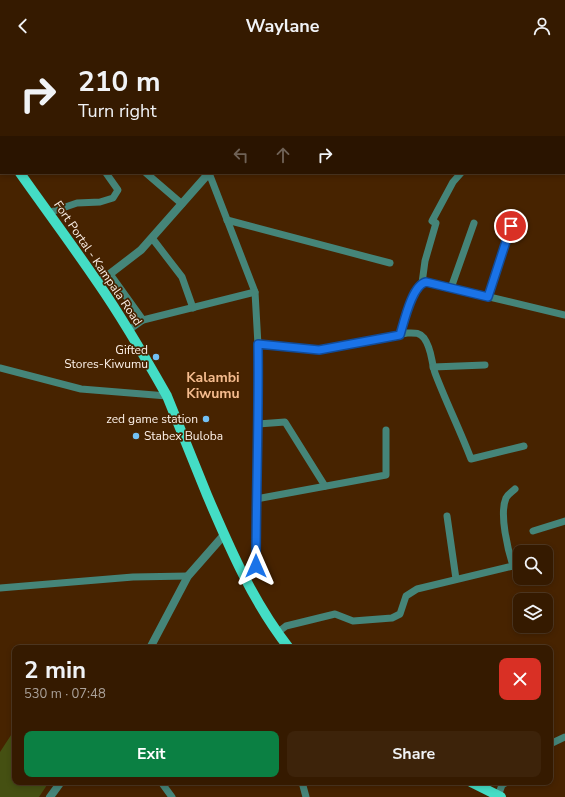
<!DOCTYPE html>
<meta charset="utf-8">
<style>
body{margin:0;font-family:"Nunito Sans",sans-serif;background:#3d230a;color:#f1f3f6;height:100vh;display:flex;flex-direction:column;font-size:15px;white-space:nowrap}
*{box-sizing:border-box;margin:0}
p{font-size:13px;color:#aaa199}
.icon{flex:none;width:22px;height:22px;fill:none;stroke:currentColor;stroke-width:2;stroke-linecap:round;stroke-linejoin:round}
.map{position:relative;flex:1;overflow:hidden}
.side{position:absolute;left:12px;top:593px;width:541px;height:140px;display:flex;flex-direction:column;background:#351a00;border-radius:8px;box-shadow:0 2px 6px #0003,0 0 0 1px #4f3822}
.side>*{flex:none}
.top-card{position:absolute;left:0px;top:0px;width:565px;height:122px;box-shadow:0 2px 6px #0003,0 0 0 1px #4f3822;background:#351a00;color:#f1f3f6;overflow:hidden}
.fabs{position:absolute;left:513px;top:493px;display:grid;gap:8px}
.fabs a{display:grid;place-items:center;width:40px;height:40px;border-radius:8px;background:#351a00;box-shadow:0 2px 6px #0003,0 0 0 1px #4f3822;font-size:20px}
.pin{position:absolute;display:grid;place-items:center;width:34px;height:34px;color:#fff;margin:-17px;border:2px solid #fff;border-radius:50%;box-shadow:0 1px 4px #0007}
.me{position:absolute;width:44px;margin:-22px;rotate:0deg;stroke-linejoin:round;filter:drop-shadow(0 0 3px #0008)}
.turn{display:flex;align-items:center;gap:14px;height:84px;padding:0 12px;font-size:18px}
.turn .icon{width:52px;height:52px;stroke-width:2.5}
.turn b{display:block;font-size:28px;line-height:34px}
.lanes{display:flex;align-items:center;height:38px;padding:0 12px;background:#0003;justify-content:center;gap:20px;direction:ltr}
.lanes .off{opacity:.35}
.round{display:grid;place-items:center;flex:none;width:42px;height:42px;border-radius:8px;background:#3d230a}
.head{display:flex;align-items:center;justify-content:space-between;height:68px;padding:0 12px}
h1{font-size:24px;font-weight:700;line-height:30px}
.action{display:flex;gap:8px;margin-top:auto;padding:8px 12px}
.action a{flex:1;height:46px;border-radius:8px;background:#0b8043;color:#fff;font-size:16px;font-weight:700;line-height:46px;text-align:center}
.action a+a{background:#3d230a;color:#f1f3f6}
header{display:flex;justify-content:space-between;align-items:center;height:52px;padding:0 12px;background:#351a00;font-size:18px;font-weight:700}
.map>svg:first-child{display:block}
.pitch{fill:#455012}
.lines{fill:none;stroke-linecap:round;stroke-linejoin:round}
.minor{stroke:#458579;stroke-width:7}
.tertiary{stroke:#458579;stroke-width:8}
.primary{stroke:#44ddc5;stroke-width:10}
.route-casing{stroke:#114b97;stroke-width:10}
.route{stroke:#1a73e8;stroke-width:7}
.poi-dot{fill:#73c1f5;stroke:#472300;stroke-width:1.5}
.labels{text-anchor:middle;dominant-baseline:central;stroke-width:3.5;stroke-linejoin:round;paint-order:stroke}
.street-label{font-size:12px;fill:#fcf0e7;stroke:#472300}
.poi-label{font-size:12px;fill:#fcf0e7;stroke:#472300;text-anchor:end}
.quarter-label{font-size:14px;font-weight:bold;fill:#f5bb8d;stroke:#472300}
</style>
<header><svg class="icon" aria-label="back" viewBox="0 0 24 24"><path d="M15 5l-7 7 7 7"/></svg>Waylane<svg class="icon" aria-label="person" viewBox="0 0 24 24"><circle cx="12" cy="8" r="4"/><path d="M4 21q1-7 8-7t8 7"/></svg></header>
<div class="map">
<svg width="565" height="745" viewBox="0 0 565 745">
<rect width="100%" height="100%" fill="#472300"/>
<!-- pitch -->
<polygon class="pitch" points="15,677 15,730 49,730 39,745 0,745 0,700"/>
<g class="lines">
<!-- minor -->
<g class="minor">
<polyline points="560,1 561,0"/>
<polyline points="146,121 182,152"/>
<polyline points="209,121 255,240 258,293 258,372 256,447 257,514 253,522 245,527"/>
<polyline points="48,161 77,151 100,150 113,146 118,138 106,121"/>
<polyline points="227,168 390,211"/>
<polyline points="152,186 182,225 193,256"/>
<polyline points="110,222 143,268"/>
<polyline points="422,231 425,209 436,171 432,169 453,130 461,121"/>
<polyline points="451,236 474,171"/>
<polyline points="488,245 511,174"/>
<polyline points="129,278 143,268 255,240"/>
<path d="M 400,283 C 404,270 413,233 426,230 L 565,263"/>
<path d="M 258,293 L 319,298 L 407,281 C 414,281 419,280 424,286 C 432,297 431,309 435,321 C 446,350 460,378 471,407 L 524,394"/>
<polyline points="433,315 485,313"/>
<polyline points="0,316 81,337 167,344"/>
<polyline points="258,372 285,370 325,434"/>
<polyline points="256,447 386,423 386,378"/>
<polyline points="447,464 456,527"/>
<polyline points="533,479 565,469"/>
<polyline points="0,536 133,525 188,524"/>
<path d="M 277,581 L 286,574 L 335,562 L 353,569 L 392,566 L 400,562 L 406,544 L 417,537 L 513,514 C 508,498 499,462 506,446 C 508,442 512,440 515,437"/>
<polyline points="550,692 565,685"/>
<polyline points="161,730 172,745"/>
<polyline points="302,730 306,745"/>
<polyline points="498,744 502,733 507,730"/>
</g>
<!-- tertiary -->
<g class="tertiary">
<polyline points="307,1 307,0"/>
<polyline points="98,231 141,198 209,121"/>
<polyline points="150,596 188,524 224,483"/>
<polyline points="50,745 61,730"/>
</g>
<!-- primary -->
<g class="primary">
<polyline points="0,93 1,94"/>
<path d="M 20,121 C 46,158 73,194 98,231 C 123,267 145,305 167,344 C 180,377 194,410 207,443 C 230,497 253,550 289,596"/>
<polyline points="471,730 501,745"/>
</g>
</g>
<g class="lines">
<defs>
<path id="route" d="M 256,514 C 256,440 259,366 258,292 L 319,298 L 400,283 C 404,270 412,233 426,230 L 488,245 L 511,174"/>
</defs>
<!-- route casing -->
<use href="#route" class="route-casing"/>
<!-- route -->
<use href="#route" class="route"/>
</g>
<!-- markers -->
<g class="poi-dot">
<circle cx="156" cy="305" r="4"/>
<circle cx="206" cy="367" r="4"/>
<circle cx="136" cy="384" r="4"/>
</g>
<g class="labels">
<!-- street labels -->
<g class="street-label">
<text transform="translate(98 211) rotate(56)">Fort Portal - Kampala Road</text>
</g>
<!-- poi labels -->
<g class="poi-label">
<text x="148" y="298">Gifted<tspan x="148" dy="14">Stores-Kiwumu</tspan></text>
<text x="198" y="367">zed game station</text>
<text x="144" y="384" text-anchor="start">Stabex Buloba</text>
</g>
<!-- quarter labels -->
<g class="quarter-label">
<text x="213" y="325">Kalambi<tspan x="213" dy="16">Kiwumu</tspan></text>
</g>
</g>
</svg>
<div class="fabs">
<a><svg class="icon" aria-label="search" viewBox="0 0 24 24"><circle cx="10" cy="10" r="6"/><path d="M15 15l6 6"/></svg></a>
<a><svg class="icon" aria-label="layers" viewBox="0 0 24 24"><path d="M12 4l9 5-9 5-9-5zM3 14l9 5 9-5"/></svg></a>
</div>
<div class="pin" style="left:511px;top:174px;background:#d93025"><svg class="icon" aria-label="arrive" viewBox="0 0 24 24"><path d="M6 21V4h12l-3 4 3 4H6"/></svg></div>
<svg class="me" style="left:256px;top:514px" viewBox="-20 -20 40 40"><path d="M0-17L14 15 0 8-14 15z" fill="#1a73e8" stroke="#fff" stroke-width="4"/></svg>
<div class="top-card">
<div class="turn"><svg class="icon" aria-label="right" viewBox="0 0 24 24"><path d="M7 20v-9h11M14 6l5 5-5 5"/></svg><div><b>210 m</b>Turn right</div></div>
<div class="lanes"><svg class="icon off" aria-label="left" viewBox="0 0 24 24"><path d="M17 20v-9H6M10 6l-5 5 5 5"/></svg><svg class="icon off" aria-label="ahead" viewBox="0 0 24 24"><path d="M12 20V5M6 11l6-6 6 6"/></svg><svg class="icon" aria-label="right" viewBox="0 0 24 24"><path d="M7 20v-9h11M14 6l5 5-5 5"/></svg></div>
</div>
<section class="side">
<div class="head"><div><h1>2 min</h1><p>530 m · 07:48</p></div><a class="round" style="background:#d93025;color:#fff"><svg class="icon" aria-label="close" viewBox="0 0 24 24"><path d="M6 6l12 12M18 6L6 18"/></svg></a></div>
<div class="action"><a>Exit</a><a>Share</a></div>
</section>
</div>
